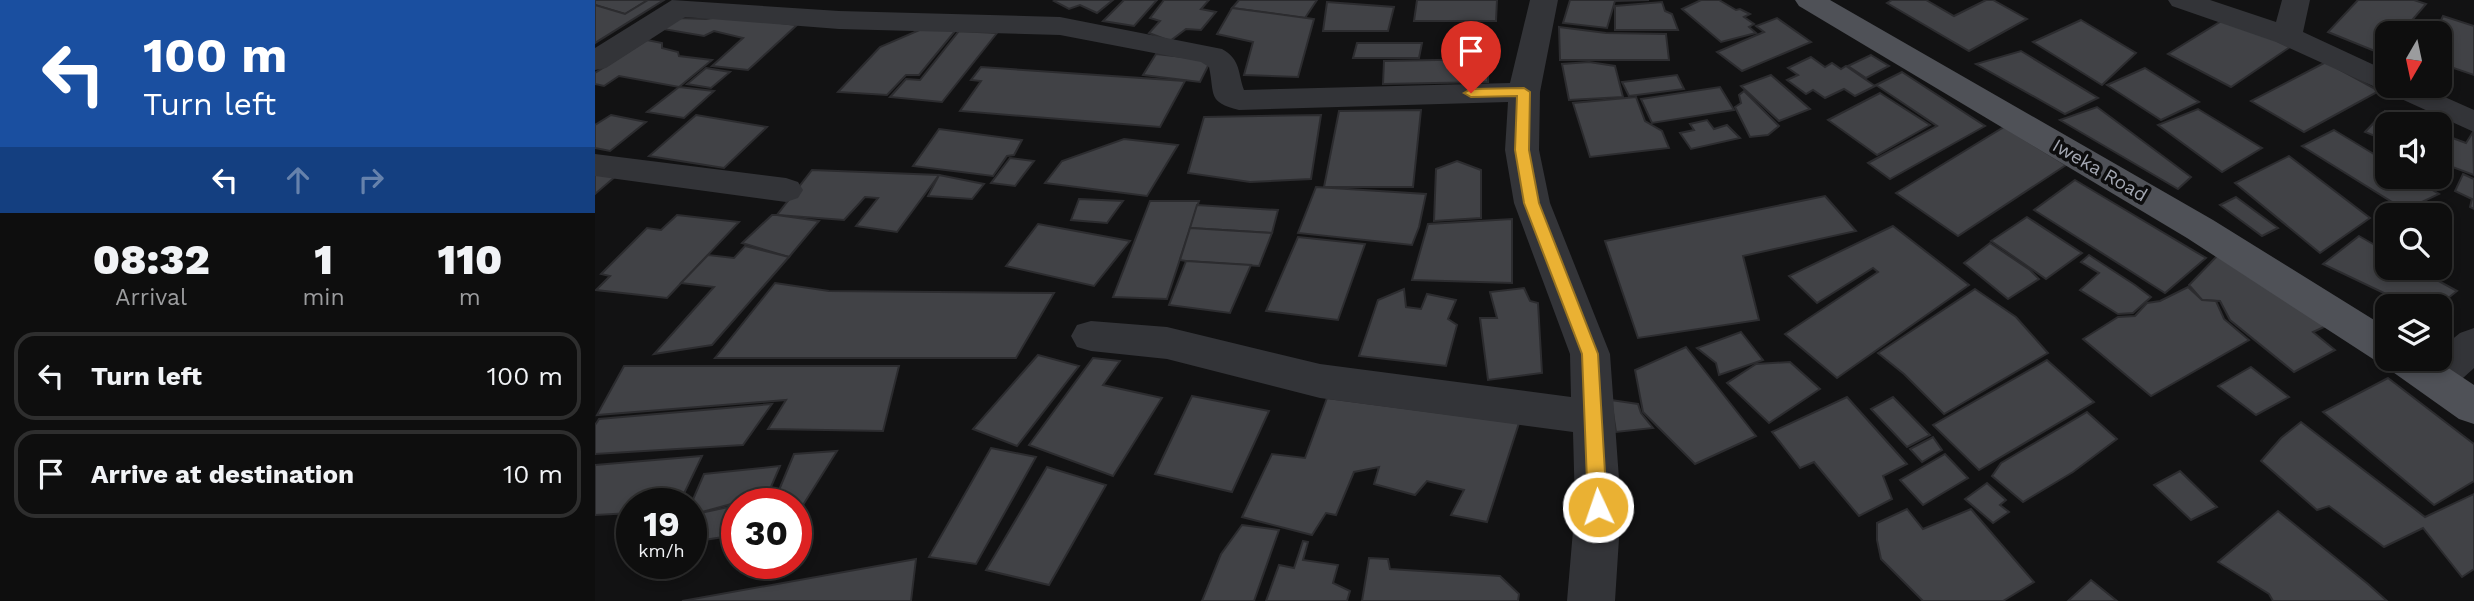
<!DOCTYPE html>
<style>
body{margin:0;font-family:"Work Sans",sans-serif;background:#1c1c1c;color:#f1f3f6;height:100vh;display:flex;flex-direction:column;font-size:26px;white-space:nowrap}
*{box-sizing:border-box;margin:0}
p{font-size:23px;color:#9b9c9e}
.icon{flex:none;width:38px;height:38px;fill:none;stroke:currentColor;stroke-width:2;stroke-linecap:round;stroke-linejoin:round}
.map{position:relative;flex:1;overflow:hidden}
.details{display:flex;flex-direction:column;background:#0e0e0e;width:595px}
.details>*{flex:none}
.top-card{background:#1a4fa0;color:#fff;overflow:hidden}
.needle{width:46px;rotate:189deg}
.controls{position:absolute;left:1780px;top:21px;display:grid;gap:14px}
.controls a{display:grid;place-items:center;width:77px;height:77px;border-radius:14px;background:#0e0e0e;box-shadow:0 4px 10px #0003,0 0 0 2px #2e2e2e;font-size:35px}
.speed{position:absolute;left:21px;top:488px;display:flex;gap:14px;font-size:35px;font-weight:700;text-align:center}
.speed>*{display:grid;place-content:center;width:91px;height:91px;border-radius:50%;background:#0e0e0e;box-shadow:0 4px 10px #0003,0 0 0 2px #2e2e2e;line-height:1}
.speed small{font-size:18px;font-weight:400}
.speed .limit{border:10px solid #d22;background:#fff;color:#111}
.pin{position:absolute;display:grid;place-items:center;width:60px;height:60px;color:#fff;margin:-72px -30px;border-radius:50% 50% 50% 0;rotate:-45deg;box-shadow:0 0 7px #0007}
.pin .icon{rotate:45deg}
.me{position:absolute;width:77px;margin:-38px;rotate:357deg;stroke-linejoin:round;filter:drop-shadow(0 0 5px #0008)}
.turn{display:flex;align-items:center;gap:24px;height:147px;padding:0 28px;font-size:32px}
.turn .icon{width:91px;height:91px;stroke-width:2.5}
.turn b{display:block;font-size:49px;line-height:60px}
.lanes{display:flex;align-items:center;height:66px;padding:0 28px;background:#0003;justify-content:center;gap:35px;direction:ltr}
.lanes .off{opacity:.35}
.eta{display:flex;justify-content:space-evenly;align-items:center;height:119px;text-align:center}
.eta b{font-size:42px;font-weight:800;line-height:49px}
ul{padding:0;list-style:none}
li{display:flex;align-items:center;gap:21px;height:88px;margin:0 14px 10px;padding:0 14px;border:4px solid #2e2e2e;border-radius:21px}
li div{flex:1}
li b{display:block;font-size:26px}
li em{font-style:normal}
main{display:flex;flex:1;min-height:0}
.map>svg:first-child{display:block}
.building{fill:#414246;stroke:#2c2c2f;stroke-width:2}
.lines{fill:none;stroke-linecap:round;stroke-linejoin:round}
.minor{fill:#333438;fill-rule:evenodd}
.major{fill:#4f5157;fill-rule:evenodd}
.route{fill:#eab133;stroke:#987321;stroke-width:2}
.labels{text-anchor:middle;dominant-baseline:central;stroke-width:7;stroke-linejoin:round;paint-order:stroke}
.street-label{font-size:19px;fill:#a4a8b3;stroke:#0d0d0e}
</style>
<main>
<section class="details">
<div class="top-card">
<div class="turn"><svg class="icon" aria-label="left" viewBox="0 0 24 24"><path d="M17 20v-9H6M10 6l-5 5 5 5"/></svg><div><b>100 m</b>Turn left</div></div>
<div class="lanes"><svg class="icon" aria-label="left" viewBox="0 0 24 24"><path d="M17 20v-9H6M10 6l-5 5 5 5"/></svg><svg class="icon off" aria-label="ahead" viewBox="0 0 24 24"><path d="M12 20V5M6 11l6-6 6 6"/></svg><svg class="icon off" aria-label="right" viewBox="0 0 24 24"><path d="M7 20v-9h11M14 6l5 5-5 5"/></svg></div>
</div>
<div class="eta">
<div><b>08:32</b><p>Arrival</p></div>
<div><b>1</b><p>min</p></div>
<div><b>110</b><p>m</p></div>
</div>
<ul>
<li><svg class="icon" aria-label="left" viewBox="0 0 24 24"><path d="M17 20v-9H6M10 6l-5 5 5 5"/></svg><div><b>Turn left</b></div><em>100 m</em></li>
<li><svg class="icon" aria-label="arrive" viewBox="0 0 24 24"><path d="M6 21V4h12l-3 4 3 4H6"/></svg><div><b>Arrive at destination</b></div><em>10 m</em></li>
</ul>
</section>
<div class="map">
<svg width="1879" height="601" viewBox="0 0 1879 601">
<rect width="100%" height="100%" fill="#121213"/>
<!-- building -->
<g class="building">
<polygon points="0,0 53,0 30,14 0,5"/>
<polygon points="53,0 69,0 0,43 0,5 30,14"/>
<polygon points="461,0 518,0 502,13 485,5 474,9 459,1"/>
<polygon points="529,0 562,0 539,26 508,21"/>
<polygon points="569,0 614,0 606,9 621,12 606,30 591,29 575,41 554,33 565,21 555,18"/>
<polygon points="644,0 722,0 710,18 637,8"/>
<polygon points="822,0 902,0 901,21 819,21"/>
<polygon points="975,0 1054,0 1020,1 1012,28 968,23"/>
<polygon points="1106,0 1124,0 1141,10 1145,9 1155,14 1149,17 1159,24 1154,27 1161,33 1126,42 1087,9"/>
<polygon points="1297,0 1331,0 1359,16 1391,0 1398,0 1432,19 1374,51 1292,3"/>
<polygon points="1763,0 1819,0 1831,4 1806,33 1792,33 1792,56 1733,32"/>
<polygon points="732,2 799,7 793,31 728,31"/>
<polygon points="1067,2 1070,11 1077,14 1083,30 1020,30 1020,6"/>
<polygon points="637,8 719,19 703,77 649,75 658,42 622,34"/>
<polygon points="130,16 202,25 153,70 117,66 148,38 119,31 109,36 68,29 84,18 111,19"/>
<polygon points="1848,16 1879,26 1879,75 1844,63 1844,33 1840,33"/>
<polygon points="1633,17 1695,47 1636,87 1573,54"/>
<polygon points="1182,18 1216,42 1147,71 1122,52 1169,32 1161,26"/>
<polygon points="1486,20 1541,53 1507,85 1438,42"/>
<polygon points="964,27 1011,33 1071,34 1074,60 965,60"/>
<polygon points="329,28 361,30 324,75 311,75 292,95 243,92 285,47"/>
<polygon points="364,31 402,33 347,102 295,97 311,79 325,80"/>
<polygon points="52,40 67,43 67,48 83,52 84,56 117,60 84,87 24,76 9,86 0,84 0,73"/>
<polygon points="762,43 827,43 824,58 758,58"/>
<polygon points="1426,51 1503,98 1470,114 1381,64"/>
<polygon points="561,54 616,60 605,82 548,75"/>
<polygon points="1276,55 1294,66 1271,78 1253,66"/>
<polygon points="1216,57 1230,67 1237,63 1246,69 1251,66 1280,86 1260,96 1249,89 1230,98 1218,90 1211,94 1192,80 1203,75 1193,68"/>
<polygon points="893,59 893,82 788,84 789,61"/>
<polygon points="994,62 1020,66 1028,97 974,100 967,64"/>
<polygon points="1731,62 1784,91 1709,132 1656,101"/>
<polygon points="386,67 590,81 565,127 365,111 386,81 376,80"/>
<polygon points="111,68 135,72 116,88 92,84"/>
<polygon points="1550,68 1604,102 1566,120 1512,85"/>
<polygon points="1307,72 1390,126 1295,179 1273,163 1342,126 1281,85"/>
<polygon points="1082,75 1089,89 1034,96 1027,82"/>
<polygon points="1176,75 1215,109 1184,121 1146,86"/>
<polygon points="84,87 119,91 89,118 52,112"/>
<polygon points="1125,87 1139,110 1057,123 1046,99"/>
<polygon points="1149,91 1184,126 1173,135 1155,137 1140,107 1146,103 1144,95"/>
<polygon points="1285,93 1335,125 1282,155 1233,120"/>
<polygon points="1041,97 1050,121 1067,131 1074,148 995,157 978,103"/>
<polygon points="1502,107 1596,177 1583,189 1465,120"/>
<polygon points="1603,109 1667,148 1627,172 1563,125"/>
<polygon points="826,110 818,187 729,187 744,111"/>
<polygon points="1790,111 1823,124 1792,124 1792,141 1770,132"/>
<polygon points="16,115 51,122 15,151 0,148 0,125"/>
<polygon points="101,115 172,127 129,168 54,156"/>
<polygon points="726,115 716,179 655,182 593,173 609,117"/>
<polygon points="1112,120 1119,129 1132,125 1145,138 1096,149 1085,133 1099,130 1095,124"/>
<polygon points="1409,127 1471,165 1363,236 1301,193"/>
<polygon points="344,129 427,140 419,155 412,156 398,176 318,166"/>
<polygon points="1739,130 1792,162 1792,177 1816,177 1844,194 1810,210 1707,146"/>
<polygon points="1878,132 1879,175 1844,162 1844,133 1871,143"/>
<polygon points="529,139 583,145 552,196 450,183 467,161"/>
<polygon points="1694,156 1775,218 1725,253 1640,183"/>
<polygon points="415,158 439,161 420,186 396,183"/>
<polygon points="862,161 886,170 886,218 839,221 841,169"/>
<polygon points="217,170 344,175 302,232 261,226 283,198 270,197 249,220 182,215"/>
<polygon points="0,173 21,176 0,194"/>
<polygon points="1868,174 1879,179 1879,209 1875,207 1877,199 1860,191"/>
<polygon points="344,175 389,184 377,199 333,196"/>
<polygon points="1480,180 1611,258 1570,293 1439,210"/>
<polygon points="721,187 831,194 824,227 817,245 703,233"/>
<polygon points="1230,196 1261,231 1148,256 1164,320 1043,338 1010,241"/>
<polygon points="1641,197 1683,228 1667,236 1625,205"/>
<polygon points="484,199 528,201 512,223 476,220"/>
<polygon points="555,201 604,201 572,299 518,297"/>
<polygon points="602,205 683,210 677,233 595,228"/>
<polygon points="82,215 144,222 72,298 1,290 15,276 6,274 52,228 66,230"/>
<polygon points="177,215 182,215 224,221 194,257 147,243"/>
<polygon points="1432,217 1487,253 1451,279 1396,241"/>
<polygon points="917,219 917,283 817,280 833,224"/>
<polygon points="443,224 535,241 499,286 411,266"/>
<polygon points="1298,226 1374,285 1242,378 1190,334 1283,272 1278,268 1222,303 1194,276"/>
<polygon points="595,228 677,233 664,266 591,261 585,260"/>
<polygon points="1764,236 1792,252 1792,268 1820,268 1862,291 1843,306 1816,306 1728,264"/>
<polygon points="703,237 770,244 743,320 671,311"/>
<polygon points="1395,243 1435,270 1444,279 1413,299 1369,263"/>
<polygon points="150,246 194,257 117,345 59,354 119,287 86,283 113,255 139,258"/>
<polygon points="1494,255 1540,285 1556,297 1538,313 1523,314 1485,290 1504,273 1486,262"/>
<polygon points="1622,256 1731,326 1718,332 1740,350 1699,372 1635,320 1625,301 1607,300 1594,285"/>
<polygon points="591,261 656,265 635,313 574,305"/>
<polygon points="180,283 234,291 459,293 421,358 120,358"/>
<polygon points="1593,287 1607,300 1621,301 1629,319 1654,340 1556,396 1488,339 1523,317 1540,316 1552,303 1565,301"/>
<polygon points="929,288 935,301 943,303 947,373 893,380 885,318 902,318 895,292"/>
<polygon points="809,289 811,307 826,309 832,294 861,300 853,319 862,325 851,366 764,356 783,300"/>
<polygon points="1380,289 1421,317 1453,353 1349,414 1309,374 1283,353"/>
<polygon points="1146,332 1168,360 1124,375 1121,363 1102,348"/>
<polygon points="1091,347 1161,436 1100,464 1048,412 1040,370"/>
<polygon points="443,355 484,366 422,446 378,429"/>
<polygon points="498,358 525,361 508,385 567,398 518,476 434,445"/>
<polygon points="1452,360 1499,402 1384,470 1338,425"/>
<polygon points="1195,362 1225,389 1174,423 1132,383 1161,364"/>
<polygon points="29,366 304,366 288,431 173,429 191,400 2,415"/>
<polygon points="1656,367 1694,397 1661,415 1623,386"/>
<polygon points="1793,378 1879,444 1879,481 1839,505 1728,412"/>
<polygon points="597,396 674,411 637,492 560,474"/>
<polygon points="1252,397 1312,464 1288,476 1297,499 1264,516 1219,462 1205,468 1177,432"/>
<polygon points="1298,397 1335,435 1312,447 1276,409"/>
<polygon points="732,398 924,423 892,522 856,515 869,490 832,481 820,495 779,484 784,467 759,472 741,515 731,513 717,535 647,517 677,454 710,458"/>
<polygon points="1016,400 1043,404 1046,413 1058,428 1021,432"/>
<polygon points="177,404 148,445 0,454 0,425 4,419"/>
<polygon points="1492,412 1522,439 1478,472 1428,502 1397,476 1406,463"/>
<polygon points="1706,422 1830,517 1879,494 1879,569 1867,577 1828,528 1789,547 1734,506 1722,510 1666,461 1686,438"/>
<polygon points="1338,437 1347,450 1327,462 1315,449"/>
<polygon points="396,448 441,457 381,564 334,557"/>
<polygon points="242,451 208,505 179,502 199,454"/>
<polygon points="1350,454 1373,478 1328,505 1305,480"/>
<polygon points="107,456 84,504 37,504 37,513 0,515 0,465"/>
<polygon points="185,466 173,494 96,515 96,504 109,474"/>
<polygon points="452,467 511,485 454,585 391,570"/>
<polygon points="1585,471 1622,507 1596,520 1559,485"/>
<polygon points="1392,483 1411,500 1405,505 1414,512 1398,523 1370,499"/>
<polygon points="138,506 128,537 96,542 96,515"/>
<polygon points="1312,509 1328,529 1376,509 1439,582 1408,601 1328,601 1286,559 1282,540 1282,523"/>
<polygon points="1683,511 1773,584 1792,601 1678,601 1674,594 1623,562"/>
<polygon points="647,525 684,530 659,601 607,601 626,554"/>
<polygon points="708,541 713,542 708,560 743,565 738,583 755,591 752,601 671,601 684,565 699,568"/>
<polygon points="774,558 793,559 795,569 905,576 924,594 923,601 767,601"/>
<polygon points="321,559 316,601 87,601"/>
<polygon points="1496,580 1522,601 1473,601"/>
</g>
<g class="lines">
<!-- minor -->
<g class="minor">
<path d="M 77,0 L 244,11 L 465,17 L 627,49 C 646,59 643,74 649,90 L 915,83 L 935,0 L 963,0 L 945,92 L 944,150 L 955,203 L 1015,354 L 1026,507 L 1020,601 L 972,601 L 980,507 L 978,432 L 725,398 L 572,359 L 496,351 L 482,347 L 476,336 L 482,325 L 496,321 L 572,327 L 725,364 L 976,397 L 975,354 L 919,203 L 910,150 L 913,102 L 644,110 C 612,102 620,95 614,67 L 606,62 L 465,35 L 244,29 L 90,17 L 11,68 L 0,70 L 0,48 Z"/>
<polygon points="1573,0 1615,0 1681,22 1687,0 1715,0 1708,32 1792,71 1792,86 1825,86 1879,110 1879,132 1681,42 1577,6"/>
<polygon points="0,154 191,178 203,182 208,190 203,198 191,202 0,176"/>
<path d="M 1879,328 L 1879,368 C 1861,384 1850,398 1825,390 L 1819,378 L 1834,359 L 1844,359 L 1844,350 L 1865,333 Z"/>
</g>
<!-- major -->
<polygon class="major" points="1200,0 1235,0 1618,220 1792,328 1792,359 1840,359 1879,385 1879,424 1864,419 1795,370 1791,363 1778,359 1592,238 1204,6"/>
</g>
<!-- route -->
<polygon class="route" points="929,88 935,92 934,150 944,203 1003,354 1012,507 1009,513 1003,515 996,513 993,507 987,354 929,203 920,150 922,96 876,97 869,93 876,89"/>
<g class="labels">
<!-- street labels -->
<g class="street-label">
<text transform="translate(1505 170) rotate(30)">Iweka Road</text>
</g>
</g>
</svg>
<div class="controls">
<a><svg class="needle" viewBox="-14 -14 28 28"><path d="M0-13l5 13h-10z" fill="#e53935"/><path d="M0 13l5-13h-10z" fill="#9b9c9e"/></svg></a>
<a><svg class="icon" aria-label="sound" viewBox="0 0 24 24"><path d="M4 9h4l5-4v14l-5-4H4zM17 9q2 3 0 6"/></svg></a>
<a><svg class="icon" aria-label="search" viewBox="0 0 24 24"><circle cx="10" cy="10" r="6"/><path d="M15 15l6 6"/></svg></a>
<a><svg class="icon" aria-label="layers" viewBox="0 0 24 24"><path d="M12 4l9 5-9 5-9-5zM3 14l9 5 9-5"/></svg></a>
</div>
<div class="speed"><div>19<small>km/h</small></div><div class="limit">30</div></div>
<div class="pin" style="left:876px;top:93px;background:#d93025"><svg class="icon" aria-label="arrive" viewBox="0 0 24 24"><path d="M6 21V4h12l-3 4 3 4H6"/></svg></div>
<svg class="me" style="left:1003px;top:507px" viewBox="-20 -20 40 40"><circle r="17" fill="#eab133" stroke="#fff" stroke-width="3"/><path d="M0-11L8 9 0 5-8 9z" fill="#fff"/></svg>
</div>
</main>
